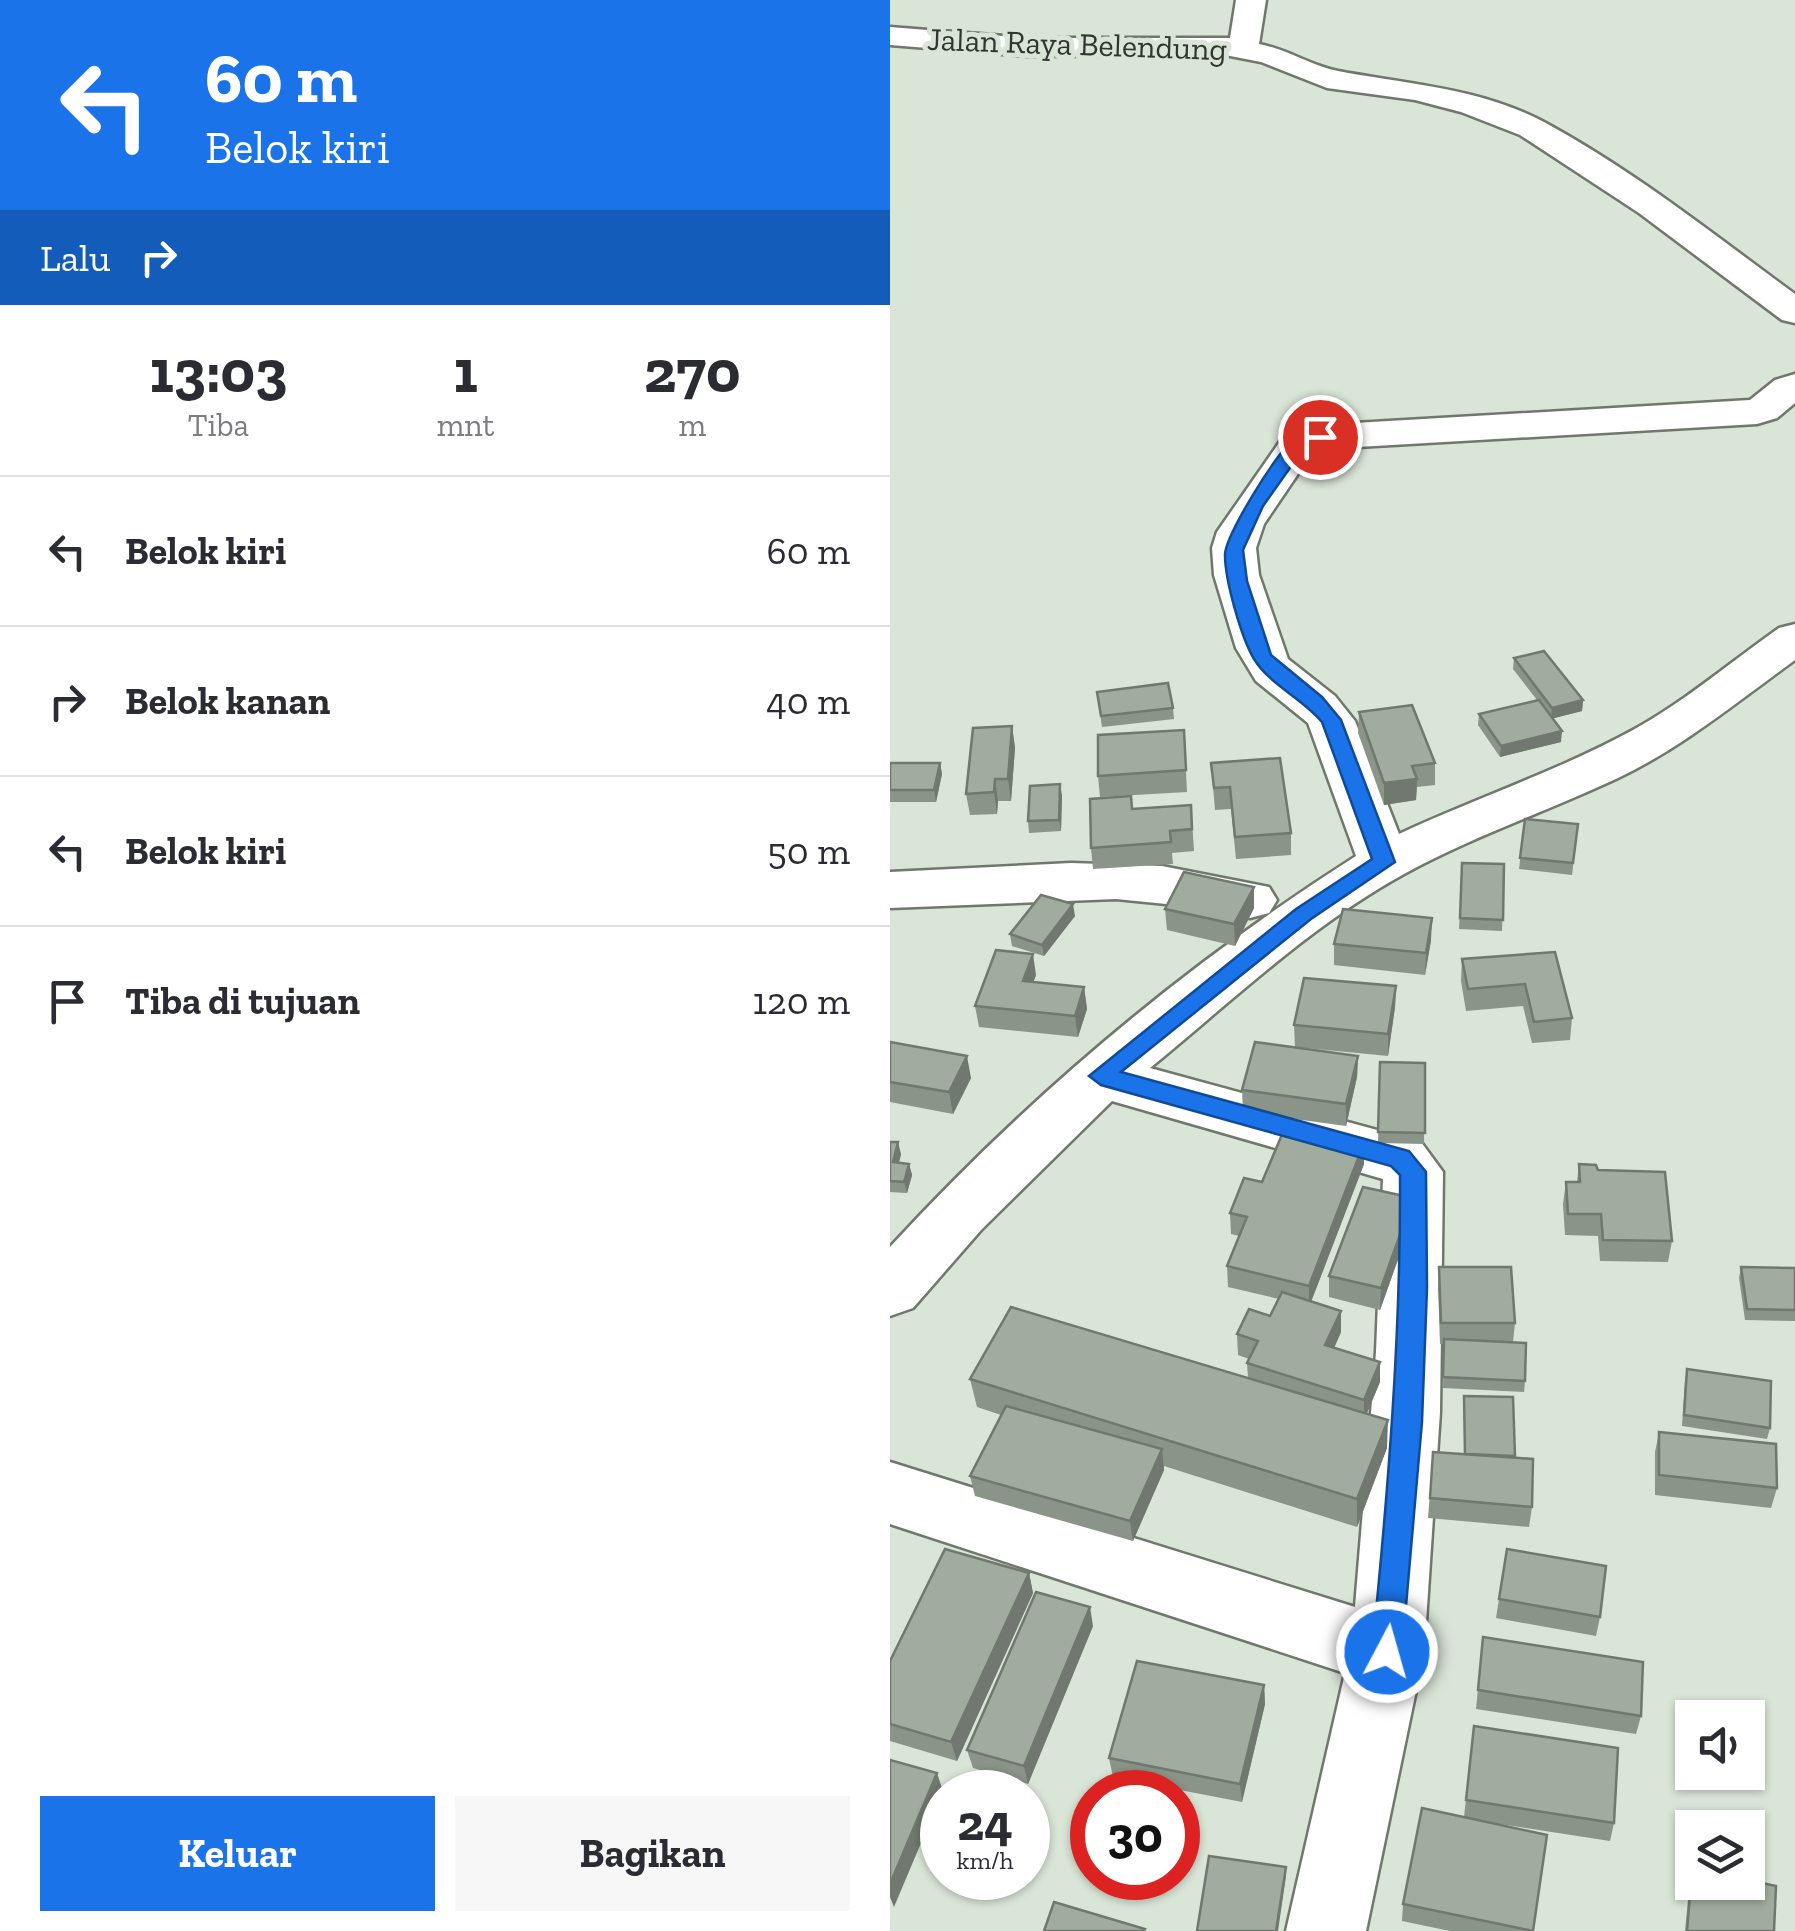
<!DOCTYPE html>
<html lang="id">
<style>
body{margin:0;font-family:"Zilla Slab",serif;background:#f7f7f7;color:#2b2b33;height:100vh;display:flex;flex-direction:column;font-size:38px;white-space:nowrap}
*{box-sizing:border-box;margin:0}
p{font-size:32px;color:#7c7c81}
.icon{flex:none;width:55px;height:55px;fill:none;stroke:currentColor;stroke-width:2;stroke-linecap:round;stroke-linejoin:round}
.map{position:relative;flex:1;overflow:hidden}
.details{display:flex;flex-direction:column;background:#fff;width:890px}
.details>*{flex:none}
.top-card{background:#1a73e8;color:#fff;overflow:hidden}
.buttons{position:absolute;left:785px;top:1700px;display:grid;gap:20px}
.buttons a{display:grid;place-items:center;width:90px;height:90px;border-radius:0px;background:#fff;box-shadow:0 2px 8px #0004;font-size:50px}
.speed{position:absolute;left:30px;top:1770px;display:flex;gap:20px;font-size:50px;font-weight:700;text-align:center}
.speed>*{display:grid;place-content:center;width:130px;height:130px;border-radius:50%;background:#fff;box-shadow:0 2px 8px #0004;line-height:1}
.speed small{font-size:25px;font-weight:400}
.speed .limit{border:15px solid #d22;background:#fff;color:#111}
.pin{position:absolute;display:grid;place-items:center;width:85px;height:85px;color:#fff;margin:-42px;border:5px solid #fff;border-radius:50%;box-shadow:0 2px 10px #0007}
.me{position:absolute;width:110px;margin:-55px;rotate:6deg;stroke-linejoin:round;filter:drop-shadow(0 0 8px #0008)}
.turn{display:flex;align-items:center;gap:35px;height:210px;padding:0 40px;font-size:45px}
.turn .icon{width:130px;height:130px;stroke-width:2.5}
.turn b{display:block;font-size:70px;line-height:85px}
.then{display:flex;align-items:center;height:95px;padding:0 40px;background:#0003;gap:20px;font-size:38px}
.eta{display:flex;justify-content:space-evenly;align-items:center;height:170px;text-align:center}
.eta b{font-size:60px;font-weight:800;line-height:70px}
.button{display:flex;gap:20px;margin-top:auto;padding:20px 40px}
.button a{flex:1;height:115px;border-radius:0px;background:#1a73e8;color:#fff;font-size:40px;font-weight:800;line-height:115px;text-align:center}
.button a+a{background:#f7f7f7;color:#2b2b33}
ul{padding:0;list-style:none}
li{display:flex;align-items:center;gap:30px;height:150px;padding:0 40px;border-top:2px solid #e1e1e2}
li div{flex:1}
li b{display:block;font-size:38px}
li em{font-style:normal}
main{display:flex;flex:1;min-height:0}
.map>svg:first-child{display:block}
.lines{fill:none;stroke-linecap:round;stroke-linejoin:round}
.minor-casing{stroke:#6e786b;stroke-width:5}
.minor{fill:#fff;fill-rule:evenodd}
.wall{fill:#8a9488}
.shaded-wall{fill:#70786f}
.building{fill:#a0ac9e;stroke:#70786f;stroke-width:2.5}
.route{fill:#1a73e8;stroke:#114b97;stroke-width:2.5}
.labels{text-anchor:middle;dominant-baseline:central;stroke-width:10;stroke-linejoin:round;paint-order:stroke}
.far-street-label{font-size:32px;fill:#313630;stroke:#d9e5d7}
</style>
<main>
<section class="details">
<div class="top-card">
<div class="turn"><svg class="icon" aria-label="left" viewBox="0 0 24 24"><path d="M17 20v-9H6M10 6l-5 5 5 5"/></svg><div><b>60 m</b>Belok kiri</div></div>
<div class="then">Lalu<svg class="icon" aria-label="right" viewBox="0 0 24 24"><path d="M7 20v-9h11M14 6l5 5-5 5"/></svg></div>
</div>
<div class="eta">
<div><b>13:03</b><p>Tiba</p></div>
<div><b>1</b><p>mnt</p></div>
<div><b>270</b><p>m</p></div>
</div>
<ul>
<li><svg class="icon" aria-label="left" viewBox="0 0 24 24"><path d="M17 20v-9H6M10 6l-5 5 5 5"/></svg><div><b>Belok kiri</b></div><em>60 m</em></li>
<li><svg class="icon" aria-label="right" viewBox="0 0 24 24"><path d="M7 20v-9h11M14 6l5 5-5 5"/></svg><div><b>Belok kanan</b></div><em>40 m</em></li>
<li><svg class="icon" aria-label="left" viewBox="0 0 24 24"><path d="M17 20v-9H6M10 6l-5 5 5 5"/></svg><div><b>Belok kiri</b></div><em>50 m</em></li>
<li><svg class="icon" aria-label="arrive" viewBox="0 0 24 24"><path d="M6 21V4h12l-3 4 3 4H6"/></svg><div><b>Tiba di tujuan</b></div><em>120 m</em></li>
</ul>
<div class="button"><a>Keluar</a><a>Bagikan</a></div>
</section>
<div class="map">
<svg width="905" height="1931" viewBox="0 0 905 1931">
<rect width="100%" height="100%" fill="#d9e5d7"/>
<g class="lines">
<defs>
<g id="minor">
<path d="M 346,0 L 376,0 L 369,44 C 397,49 421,66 448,71 C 517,84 590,88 654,122 C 743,170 824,235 905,294 L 905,323 L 892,320 L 749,213 L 630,135 L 571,112 L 525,100 L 437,88 L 371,62 L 335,55 L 139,56 L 0,45 L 0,27 L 139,38 L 340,38 Z"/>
<path d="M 905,374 L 905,403 L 887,418 L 867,424 L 433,449 L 414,465 L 374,524 L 366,548 L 369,575 L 398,659 L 445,696 L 465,721 L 509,834 C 586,798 668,771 743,730 C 794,702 841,662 889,628 L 905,624 L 905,660 C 848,701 793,747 728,778 C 658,811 583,836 514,874 C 421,925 342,1001 260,1068 L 531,1142 L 553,1172 L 550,1412 L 534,1652 L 476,1931 L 396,1931 L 455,1673 L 0,1524 L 0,1462 L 465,1607 L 486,1352 L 493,1179 L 222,1101 L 91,1230 L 23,1308 L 0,1316 L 0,1247 C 137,1098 295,965 466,856 L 418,723 L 366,681 L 346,648 L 324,575 L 322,548 L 327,532 L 391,440 L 406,431 L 430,425 L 860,400 L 885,380 Z"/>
<polygon points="181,863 272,866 379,887 387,900 379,913 360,918 316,908 226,899 0,908 0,872"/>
</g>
</defs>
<!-- minor casing -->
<use href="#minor" class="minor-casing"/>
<!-- minor -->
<use href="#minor" class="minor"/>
</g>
<!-- wall -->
<g class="wall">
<polygon points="624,658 693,700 692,711 663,718 671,742 610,757 588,725 589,714 647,700 623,669"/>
<polygon points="207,692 283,708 284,719 212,727"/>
<polygon points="469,712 545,763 545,785 527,787 526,800 494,805 468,733"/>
<polygon points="122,726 125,748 121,801 108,801 107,814 80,815 76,794"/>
<polygon points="294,730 297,792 210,797 208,776"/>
<polygon points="0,763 50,763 52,774 46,802 0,802"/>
<polygon points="321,763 401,833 401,855 346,859 341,809 325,810"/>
<polygon points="172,795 171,831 139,833 138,821"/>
<polygon points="301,805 304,851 282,853 283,864 203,869 201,848 242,809"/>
<polygon points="635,819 688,824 682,875 629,869"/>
<polygon points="572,863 614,864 612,931 569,929"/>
<polygon points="364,908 345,946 277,930 275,909"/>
<polygon points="185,916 154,956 122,946 120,934"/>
<polygon points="541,940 535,975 444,965 444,944"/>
<polygon points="665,952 682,1018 680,1040 642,1043 633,1006 576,1011 571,981 572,959"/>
<polygon points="146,975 143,982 194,987 197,1009 188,1037 89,1027 85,1006"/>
<polygon points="506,986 505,1007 498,1056 405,1047 404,1025"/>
<polygon points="0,1042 81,1078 63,1114 0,1102"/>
<polygon points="468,1056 467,1077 456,1126 353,1112 352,1090"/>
<polygon points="490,1062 535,1063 534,1144 488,1143"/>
<polygon points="0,1142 11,1154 9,1163 19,1164 22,1175 17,1193 0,1192"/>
<polygon points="474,1164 421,1302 451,1332 444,1348 490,1362 490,1382 477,1413 497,1448 467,1527 274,1466 274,1470 243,1541 85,1496 80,1476 111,1415 87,1407 80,1379 358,1378 357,1363 359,1359 348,1355 347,1334 380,1316 389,1299 338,1287 337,1266 349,1236 341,1234 340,1213 372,1182"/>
<polygon points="689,1164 708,1170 782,1241 778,1262 710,1261 708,1236 675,1235 673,1204 676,1182 687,1182"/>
<polygon points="522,1220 490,1310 439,1297 439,1276"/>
<polygon points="549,1267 625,1323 623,1342 635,1381 634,1392 553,1388 554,1344 550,1344 548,1288"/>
<polygon points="851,1267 905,1268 905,1321 855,1320 849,1278"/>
<polygon points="797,1369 880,1428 877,1439 792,1426 795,1380"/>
<polygon points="574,1396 623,1397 625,1458 642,1507 639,1527 538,1518 543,1452 574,1454"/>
<polygon points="769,1432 887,1488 881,1508 765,1495 765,1452"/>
<polygon points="139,1573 143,1593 67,1761 0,1741 0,1661"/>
<polygon points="609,1599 710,1617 706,1636 606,1618"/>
<polygon points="203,1626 138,1784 83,1768 77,1750"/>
<polygon points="593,1637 751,1716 746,1734 586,1709"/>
<polygon points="374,1685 375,1704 352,1802 223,1777 219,1758"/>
<polygon points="584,1726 724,1823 720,1841 597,1822 643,1931 560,1931 512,1921 513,1904 574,1817"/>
<polygon points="802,1870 884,1931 795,1931 800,1878"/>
</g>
<!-- shaded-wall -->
<g class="shaded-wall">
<polygon points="693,700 692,711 661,719 662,708"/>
<polygon points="122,726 125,748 121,801 118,779"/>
<polygon points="672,731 671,742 610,757 611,746"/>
<polygon points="50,763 52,774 46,802 44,790"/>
<polygon points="105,779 108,801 107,814 104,792"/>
<polygon points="527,779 526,800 494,805 494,783"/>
<polygon points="170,784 172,795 171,831 169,820"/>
<polygon points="364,887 364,908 345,946 344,924"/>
<polygon points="183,904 185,916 154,956 152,945"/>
<polygon points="542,918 541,940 535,975 536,953"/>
<polygon points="143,954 146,975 136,1003 133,981"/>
<polygon points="506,986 505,1007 498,1056 498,1034"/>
<polygon points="194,987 197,1009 188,1037 185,1016"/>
<polygon points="77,1056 81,1078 63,1114 59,1092"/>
<polygon points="468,1056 467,1077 456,1126 456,1104"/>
<polygon points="8,1142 11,1154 6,1174 3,1162"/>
<polygon points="474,1143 474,1164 419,1307 419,1286"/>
<polygon points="19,1164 22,1175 17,1193 14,1182"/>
<polygon points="523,1198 522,1220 490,1310 491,1288"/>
<polygon points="451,1311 451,1332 436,1366 435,1345"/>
<polygon points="490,1362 490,1382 474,1420 474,1400"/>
<polygon points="498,1420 497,1448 467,1527 467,1499"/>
<polygon points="272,1449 274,1470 243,1541 240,1521"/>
<polygon points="139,1573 143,1593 67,1761 61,1742"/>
<polygon points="200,1607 203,1626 138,1784 134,1766"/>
<polygon points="374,1685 375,1704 352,1802 350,1784"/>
<polygon points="47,1773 53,1791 4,1907 0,1897 0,1884"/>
<polygon points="396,1867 396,1876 388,1931 386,1931"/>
</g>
<!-- building -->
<g class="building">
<polygon points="654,651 693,700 662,708 624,658"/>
<polygon points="278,683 283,708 211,716 207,692"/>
<polygon points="649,700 672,731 611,746 589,714"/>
<polygon points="522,705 545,763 522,766 527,779 494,783 469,712"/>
<polygon points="122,726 118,779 105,779 104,792 76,794 83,728"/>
<polygon points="294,730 296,770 208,776 208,735"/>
<polygon points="390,758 401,833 345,837 340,787 324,788 321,763"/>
<polygon points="0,763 50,763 44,790 0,790"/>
<polygon points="170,784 169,820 138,821 140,786"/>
<polygon points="241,796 242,809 301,805 302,829 280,831 281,842 201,848 200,799"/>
<polygon points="635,819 688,824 683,863 630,858"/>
<polygon points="572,863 614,864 613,920 570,918"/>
<polygon points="294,872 364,887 344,924 275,909"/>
<polygon points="151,895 183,904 152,945 120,934"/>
<polygon points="453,909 542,918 536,953 444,944"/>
<polygon points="106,950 143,954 133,981 194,987 185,1016 85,1006"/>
<polygon points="665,952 682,1018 644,1022 635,984 578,989 572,959"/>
<polygon points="414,978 506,986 498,1034 404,1025"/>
<polygon points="0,1042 77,1056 59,1092 0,1082"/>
<polygon points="365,1042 468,1056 456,1104 352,1090"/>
<polygon points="490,1062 535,1063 535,1133 488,1132"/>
<polygon points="396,1125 474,1143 419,1286 337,1266 357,1217 340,1213 354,1178 372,1182"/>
<polygon points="0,1142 8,1142 3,1162 19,1164 14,1182 0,1181"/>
<polygon points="689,1164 706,1165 708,1170 775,1172 782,1241 713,1240 711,1214 678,1214 676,1182 690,1182"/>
<polygon points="473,1187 523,1198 491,1288 439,1276"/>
<polygon points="549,1267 621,1267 625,1323 551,1323"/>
<polygon points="851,1267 905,1268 905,1310 857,1309"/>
<polygon points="392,1292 451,1311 435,1345 490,1362 474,1400 357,1363 368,1341 347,1334 359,1309 380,1316"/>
<polygon points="121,1307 498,1420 467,1499 80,1379"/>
<polygon points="554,1339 636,1343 635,1381 553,1377"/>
<polygon points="797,1369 881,1381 880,1428 794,1415"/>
<polygon points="574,1396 623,1397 625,1456 575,1454"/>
<polygon points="116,1406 272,1449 240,1521 80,1476"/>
<polygon points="769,1432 886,1444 887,1488 769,1475"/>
<polygon points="543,1452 643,1459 642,1507 540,1498"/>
<polygon points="55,1549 139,1573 61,1742 0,1724 0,1661"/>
<polygon points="617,1549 716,1566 710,1617 609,1599"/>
<polygon points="146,1592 200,1607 134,1766 77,1750"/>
<polygon points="593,1637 753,1662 751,1716 588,1690"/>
<polygon points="247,1661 374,1685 350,1784 219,1758"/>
<polygon points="584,1726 728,1748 724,1823 576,1800"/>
<polygon points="0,1760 47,1773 0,1884"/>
<polygon points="532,1808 657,1835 643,1931 513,1904"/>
<polygon points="319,1856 396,1867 386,1931 307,1931"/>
<polygon points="802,1872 802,1882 858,1882 858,1880 886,1886 884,1931 797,1931"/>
<polygon points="164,1902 255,1929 254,1931 154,1931"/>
</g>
<!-- route -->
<path class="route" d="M 430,432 L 439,437 L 414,448 L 373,506 L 353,550 L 357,581 L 381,655 L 432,697 L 451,720 L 505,862 L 421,919 L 231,1072 L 519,1151 L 536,1172 L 537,1288 L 532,1422 L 512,1652 L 508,1662 L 497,1667 L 486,1662 L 482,1652 C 498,1493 511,1335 510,1175 L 501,1166 L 211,1085 L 199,1076 L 406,909 L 482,859 L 432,722 C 412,698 380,685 364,659 C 351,637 335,580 335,555 C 335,536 386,454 401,442 C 408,436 422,434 430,432 Z"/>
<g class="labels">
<!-- far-street labels -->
<g class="far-street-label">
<text transform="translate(187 44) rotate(2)">Jalan Raya Belendung</text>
</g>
</g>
</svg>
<div class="buttons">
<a><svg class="icon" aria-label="sound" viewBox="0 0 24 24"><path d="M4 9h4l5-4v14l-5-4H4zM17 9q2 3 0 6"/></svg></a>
<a><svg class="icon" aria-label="layers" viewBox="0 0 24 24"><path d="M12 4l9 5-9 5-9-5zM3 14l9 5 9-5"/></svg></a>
</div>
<div class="speed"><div>24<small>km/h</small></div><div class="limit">30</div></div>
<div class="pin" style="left:430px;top:437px;background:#d93025"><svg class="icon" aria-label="arrive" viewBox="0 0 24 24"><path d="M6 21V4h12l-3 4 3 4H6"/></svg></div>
<svg class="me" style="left:497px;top:1652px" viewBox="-20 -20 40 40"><circle r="17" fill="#1a73e8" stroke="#fff" stroke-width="3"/><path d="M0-11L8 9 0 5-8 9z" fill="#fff"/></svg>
</div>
</main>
